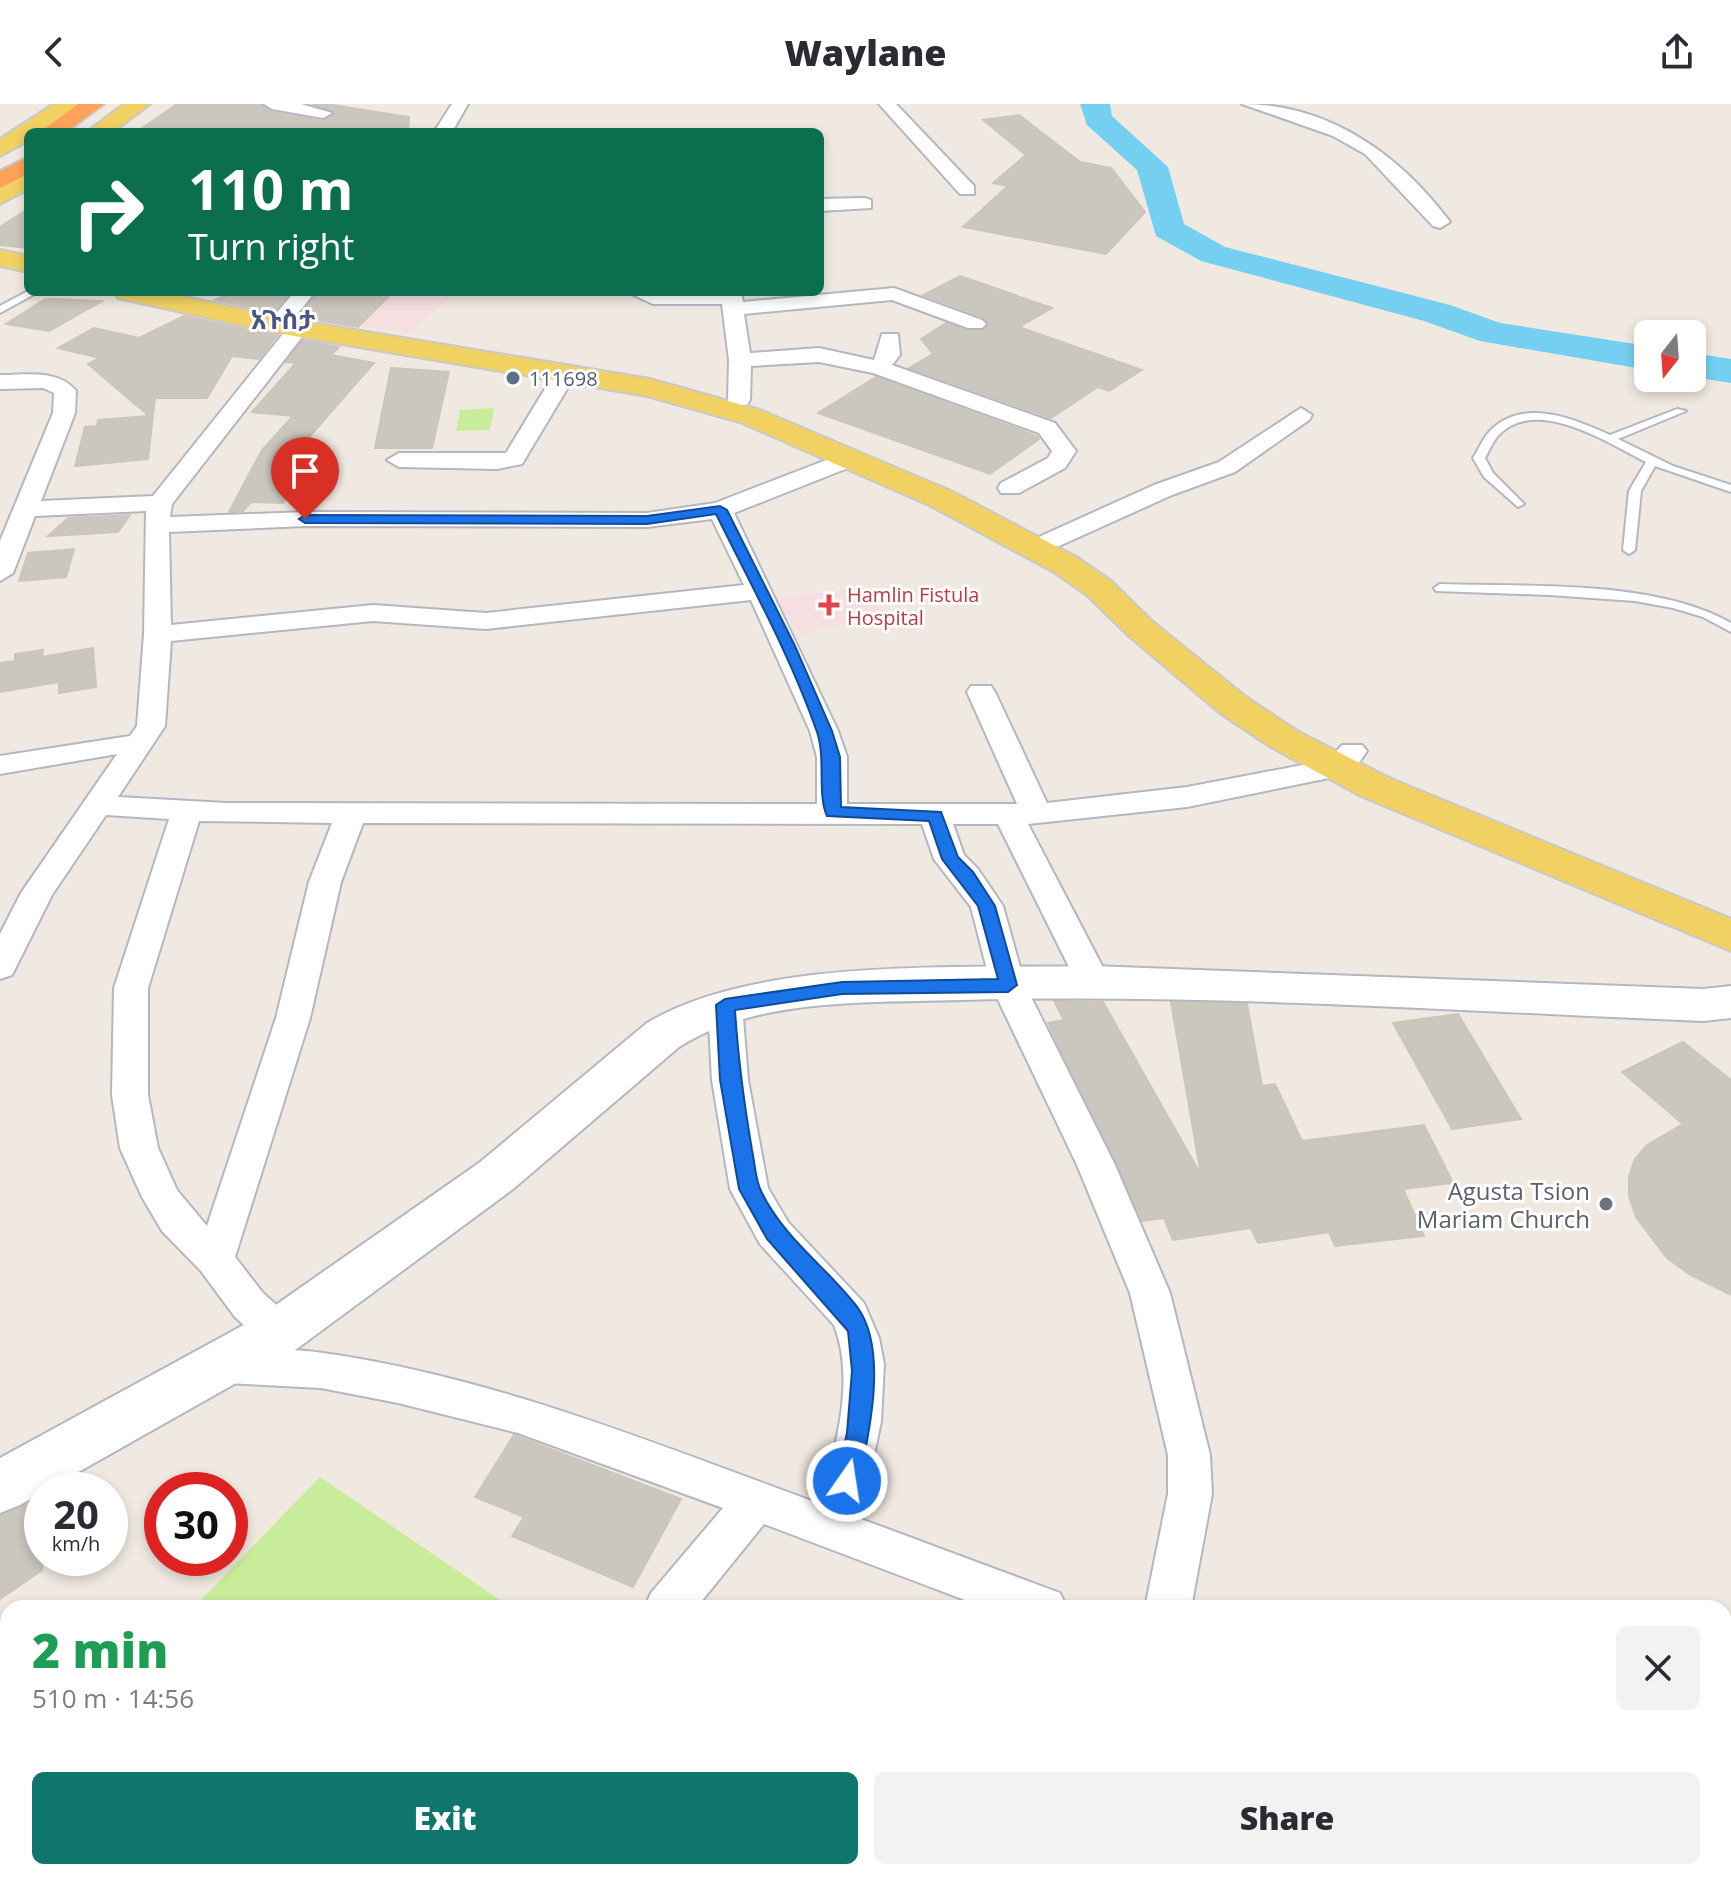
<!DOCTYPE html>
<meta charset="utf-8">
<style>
body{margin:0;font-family:"Open Sans","Noto Sans Ethiopic",sans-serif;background:#f2f2f3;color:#2b2b33;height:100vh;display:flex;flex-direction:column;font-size:30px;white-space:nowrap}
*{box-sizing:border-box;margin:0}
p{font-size:26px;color:#7c7c81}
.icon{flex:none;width:44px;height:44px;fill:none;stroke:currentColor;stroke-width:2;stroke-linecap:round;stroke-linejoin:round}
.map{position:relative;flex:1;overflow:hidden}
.panel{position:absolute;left:0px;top:1496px;width:1732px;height:280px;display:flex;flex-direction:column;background:#fff;border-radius:24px 24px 0 0;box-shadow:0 4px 12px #0003}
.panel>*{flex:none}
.hud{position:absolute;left:24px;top:24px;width:800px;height:168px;border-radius:12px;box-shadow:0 4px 12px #0003;background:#0b6e4f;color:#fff;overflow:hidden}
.needle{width:52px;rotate:197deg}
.fabs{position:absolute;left:1634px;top:216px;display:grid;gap:16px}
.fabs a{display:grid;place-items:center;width:72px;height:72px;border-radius:12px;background:#fff;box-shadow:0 4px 12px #0003;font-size:40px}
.speed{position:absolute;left:24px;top:1368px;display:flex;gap:16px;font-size:40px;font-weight:700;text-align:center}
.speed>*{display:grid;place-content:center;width:104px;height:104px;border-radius:50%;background:#fff;box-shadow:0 4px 12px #0003;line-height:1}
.speed small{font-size:20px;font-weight:400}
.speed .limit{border:12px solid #d22;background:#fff;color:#111}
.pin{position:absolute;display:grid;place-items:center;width:68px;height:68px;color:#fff;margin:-82px -34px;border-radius:50% 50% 50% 0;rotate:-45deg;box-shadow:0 0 8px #0007}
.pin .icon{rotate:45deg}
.me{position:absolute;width:88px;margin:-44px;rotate:13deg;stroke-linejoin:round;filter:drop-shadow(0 0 6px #0008)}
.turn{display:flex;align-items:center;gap:28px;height:168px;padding:0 32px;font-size:36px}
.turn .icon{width:104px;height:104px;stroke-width:2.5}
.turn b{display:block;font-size:56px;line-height:68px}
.round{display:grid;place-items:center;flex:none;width:84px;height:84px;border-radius:12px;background:#f2f2f3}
.headline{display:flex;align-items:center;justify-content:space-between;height:136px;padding:0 32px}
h1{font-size:48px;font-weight:800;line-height:60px;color:#1e9e55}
.action{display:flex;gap:16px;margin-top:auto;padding:16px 32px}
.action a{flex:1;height:92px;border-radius:12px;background:#0f766e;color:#fff;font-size:32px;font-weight:800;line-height:92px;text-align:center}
.action a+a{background:#f2f2f3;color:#2b2b33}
header{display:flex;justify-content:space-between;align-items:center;height:104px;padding:0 32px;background:#fff;font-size:36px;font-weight:800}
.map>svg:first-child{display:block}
.medical{fill:#f5dfe0}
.pitch{fill:#c9ec9a}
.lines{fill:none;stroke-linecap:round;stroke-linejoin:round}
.river{fill:#75cff0;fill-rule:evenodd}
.building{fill:#cbc7bf;stroke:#cbc5ba;stroke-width:2}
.lane-casing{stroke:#b4b7c1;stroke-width:4}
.street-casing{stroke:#b4b7c1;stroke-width:4}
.secondary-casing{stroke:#b4b7c1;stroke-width:4}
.primary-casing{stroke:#c9c9c9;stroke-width:4}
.highway-casing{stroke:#c9c9c9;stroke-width:4}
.lane{fill:#fff;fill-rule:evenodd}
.street{fill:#fff;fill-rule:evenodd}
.secondary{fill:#fff;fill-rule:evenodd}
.primary{fill:#f2d163;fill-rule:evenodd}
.highway{fill:#ffa35c;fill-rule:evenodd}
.route{fill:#1a73e8;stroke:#114b97;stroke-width:2}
.service-dot{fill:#5c6f8a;stroke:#fff;stroke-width:3}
.health-dot{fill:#e0444e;stroke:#fff;stroke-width:3}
.worship-dot{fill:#6b7280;stroke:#fff;stroke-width:3}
.labels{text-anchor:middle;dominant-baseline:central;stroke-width:6;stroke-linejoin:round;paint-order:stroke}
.far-service-label{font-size:20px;fill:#4e5e75;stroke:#fff;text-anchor:start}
.far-health-label{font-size:20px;fill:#be3a42;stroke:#fff;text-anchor:start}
.worship-label{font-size:24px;fill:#5b616d;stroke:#fff;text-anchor:end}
.far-district-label{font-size:26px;font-weight:bold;fill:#4d5680;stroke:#fff}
</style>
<header><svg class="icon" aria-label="back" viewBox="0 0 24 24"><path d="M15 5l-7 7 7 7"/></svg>Waylane<svg class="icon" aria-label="share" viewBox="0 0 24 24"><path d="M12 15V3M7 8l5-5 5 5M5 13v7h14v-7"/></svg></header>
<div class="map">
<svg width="1731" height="1776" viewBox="0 0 1731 1776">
<rect width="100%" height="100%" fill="#efe9e1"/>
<!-- medical -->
<g class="medical">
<polygon points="326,188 456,188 407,230 295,212"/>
<polygon points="866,484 886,509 801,530 774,494"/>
</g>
<!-- pitch -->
<g class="pitch">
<polygon points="494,304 490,326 456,327 460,306"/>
<polygon points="320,1373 512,1504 193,1504"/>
</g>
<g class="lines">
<!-- river -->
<g class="river">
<polygon points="1080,0 1110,0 1112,12 1168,63 1184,120 1225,143 1450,201 1500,219 1648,242 1648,266 1480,237 1424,217 1201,157 1156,132 1137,66 1087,21"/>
<polygon points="1692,249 1731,255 1731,279 1692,273"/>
</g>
</g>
<!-- building -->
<g class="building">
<polygon points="177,0 261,0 271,8 322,17 335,8 312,0 326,0 409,13 408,28 141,25"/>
<polygon points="1019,11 1080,58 1111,64 1145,108 1106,150 963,123 1008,82 993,79 1026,51 983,16"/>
<polygon points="28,105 28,144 0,141 0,123"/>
<polygon points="960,172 1052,204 1019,223 1142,266 1109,287 1098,283 1051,314 909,264 933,250 921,235 946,219 968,227 982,227 988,222 983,213 923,191"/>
<polygon points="232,188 290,188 273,209 215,196"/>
<polygon points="318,188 393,188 358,223 298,213"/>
<polygon points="44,196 52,195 102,197 49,227 6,220"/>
<polygon points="184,212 277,232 259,255 232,252 207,294 155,294 148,355 75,362 85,323 97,322 98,316 149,312 88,260 100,254 58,244 94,224 139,234"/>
<polygon points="303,236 339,243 331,251 374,259 288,357 305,357 283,399 251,398 243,407 229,408 262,346 293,312 252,308 296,259 286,258"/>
<polygon points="391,264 449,268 432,344 375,344"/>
<polygon points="876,273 1037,332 1039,335 990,370 818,309"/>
<polygon points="130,411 118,428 48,432 68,414"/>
<polygon points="74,445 66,473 19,477 28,449"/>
<polygon points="93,544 96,583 59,589 59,578 0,588 0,559 15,557 15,550 43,546 42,553"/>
<polygon points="1054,897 1103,898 1201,1071 1171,898 1247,900 1262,982 1275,980 1302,1037 1424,1021 1453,1079 1403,1085 1424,1132 1335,1142 1329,1128 1258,1139 1251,1124 1173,1136 1164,1114 1142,1117 1048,919 1064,916"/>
<polygon points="1458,910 1521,1015 1452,1025 1393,919"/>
<polygon points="1683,938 1731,976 1731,1191 1689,1170 1667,1154 1636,1113 1629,1092 1629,1073 1635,1055 1647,1041 1683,1020 1622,968"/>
<polygon points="514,1331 681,1395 633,1483 512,1432 524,1413 475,1393"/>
<polygon points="36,1395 42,1403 42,1466 0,1495 0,1412"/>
</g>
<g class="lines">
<defs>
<g id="lane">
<polygon points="28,187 38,188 0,209 0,202"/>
<path d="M 1677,305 L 1686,307 L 1618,335 L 1673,362 L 1731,381 L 1731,388 L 1655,362 L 1641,387 L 1635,446 L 1629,450 L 1623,446 L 1629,387 L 1646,358 C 1608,339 1534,290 1497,333 C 1492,339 1489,347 1485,354 L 1493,369 L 1524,400 L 1518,403 L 1484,373 L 1473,354 C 1479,345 1483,334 1490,327 C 1523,293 1574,315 1610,331 Z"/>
<path d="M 1440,480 C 1527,483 1654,475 1731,519 L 1731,528 L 1703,513 L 1673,504 L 1635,497 L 1549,491 L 1436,487 L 1434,484 Z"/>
<polygon points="1724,1561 1731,1562 1731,1584 1724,1583"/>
<polygon points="1581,1768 1608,1768 1611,1776 1584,1776"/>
</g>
<g id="street">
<polygon points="264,0 301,0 332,9 323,14 272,5"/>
<polygon points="452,0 468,0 452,28 434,28"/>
<polygon points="879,0 896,0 974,82 974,90 960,90"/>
<path d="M 1242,0 C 1329,0 1399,50 1450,118 L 1440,124 L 1433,122 L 1365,50 L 1333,32 Z"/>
<polygon points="864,94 871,96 871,104 820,107 820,95"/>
<polygon points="894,184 982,216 986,220 982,224 968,224 892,196 744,210 750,249 819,244 874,256 882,230 898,230 900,251 892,261 1055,319 1076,347 1065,364 1019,389 1001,389 998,384 1001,379 1048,354 1052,347 1039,329 873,269 819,258 751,262 750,296 747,301 731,301 728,296 729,256 722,200 653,200 627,188 741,188 743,198"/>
<polygon points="294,188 315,188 289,220 275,220 271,216"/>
<path d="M 298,218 L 309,224 L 172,400 L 170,413 L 305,408 L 647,409 L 715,399 L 842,350 L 858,350 L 862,355 L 858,360 L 734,409 L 838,627 L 847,653 L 847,700 L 1017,700 L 967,588 L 971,582 L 991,582 L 995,588 L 1047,699 L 1187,683 L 1329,656 L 1342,641 L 1362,641 L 1367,647 C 1359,659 1353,669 1339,672 L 1187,703 L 1028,720 L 1110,877 L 1105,885 L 1093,889 L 1081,885 L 1076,877 L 998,720 L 953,720 L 964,751 L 978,765 L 1003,802 L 1025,881 L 1115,1061 L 1170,1189 L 1210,1351 L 1212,1390 L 1191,1504 L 1145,1504 L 1168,1390 L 1168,1351 L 1130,1189 L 1077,1061 L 991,881 L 971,803 L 934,755 L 922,720 L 363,719 L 341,778 L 310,914 L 235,1153 L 263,1189 L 293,1216 L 299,1228 L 293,1240 L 279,1245 L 265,1240 L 235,1213 L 201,1167 L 162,1127 L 142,1093 L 120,1044 L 112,991 L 114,884 L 169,715 L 106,711 L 52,791 L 12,871 L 0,875 L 0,830 L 21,789 L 117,650 L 0,670 L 0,652 L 130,632 L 137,622 L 144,530 L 146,407 L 35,412 L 13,469 L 0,477 L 0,437 L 53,309 L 54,289 L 43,284 L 0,285 L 0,271 C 25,271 59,265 76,287 L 75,309 L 41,397 L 153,392 L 291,220 ZM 712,415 L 744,481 L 486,509 L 373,501 L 171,521 L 169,428 L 305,422 L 647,423 ZM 751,496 L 810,627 L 817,653 L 817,700 L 227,699 L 118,693 L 165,622 L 171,537 L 373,517 L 486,525 ZM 199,717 L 332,719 L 309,778 L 276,914 L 207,1122 L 177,1086 L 158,1044 L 148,991 L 148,884 Z"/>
<polygon points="565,263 576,270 522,360 497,365 399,363 387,356 399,349 506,349 557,265"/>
<polygon points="1301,304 1312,311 1309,316 1235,368 1172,391 1059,442 1041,442 1037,437 1041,432 1154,381 1219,358"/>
<path d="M 725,889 L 737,892 L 742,901 L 748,976 L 768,1084 L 788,1118 L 864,1199 L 879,1234 L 884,1260 L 881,1317 L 861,1415 L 1060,1489 L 1067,1504 L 986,1504 L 764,1420 L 696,1504 L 644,1504 L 651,1489 L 723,1404 L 518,1329 L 398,1299 L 321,1284 L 226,1279 L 211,1273 L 205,1261 L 211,1249 L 226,1243 C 258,1245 291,1244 323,1249 C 495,1273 658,1341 820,1400 C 835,1344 856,1277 834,1221 L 760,1140 L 730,1085 L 712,976 L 708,901 L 713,892 Z"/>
<polygon points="382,1768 438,1768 435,1776 378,1776"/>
<polygon points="780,1768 839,1768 843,1776 783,1776"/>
<polygon points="1072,1768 1122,1768 1120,1776 1068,1776"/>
<polygon points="1477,1768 1527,1768 1530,1776 1478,1776"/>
</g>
<path id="secondary" d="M 1093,862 L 1703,885 L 1731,882 L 1731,914 L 1703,917 C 1456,907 1208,889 961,896 C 870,899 757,893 679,943 L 513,1085 L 298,1244 L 20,1401 L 0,1409 L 0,1354 L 260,1212 L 479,1059 L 647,919 C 758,852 963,865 1093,862 Z"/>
<g id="primary">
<polygon points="54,0 80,0 41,28 28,28 28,37 0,52 0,35"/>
<polygon points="124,0 150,0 113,28 87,28"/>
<polygon points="28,68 28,85 0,100 0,82"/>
<polygon points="0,146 28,152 28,168 0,162"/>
<polygon points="114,188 163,188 277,213 650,275 760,306 953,388 1078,454 1111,477 1153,518 1246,593 1297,627 1389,674 1731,815 1731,847 1361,692 1271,643 1220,609 1129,532 1087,491 1054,468 931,402 740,318 647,292 277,229 118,194"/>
</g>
<g id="highway">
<polygon points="78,0 104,0 66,28 40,28"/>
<polygon points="28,53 28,70 0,84 0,67"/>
</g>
</defs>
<!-- lane casing -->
<use href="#lane" class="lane-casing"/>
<!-- street casing -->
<use href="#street" class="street-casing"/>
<!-- secondary casing -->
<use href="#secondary" class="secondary-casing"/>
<!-- primary casing -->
<use href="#primary" class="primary-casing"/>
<!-- highway casing -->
<use href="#highway" class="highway-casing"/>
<!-- lane -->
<use href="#lane" class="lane"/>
<!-- street -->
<use href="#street" class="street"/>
<!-- secondary -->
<use href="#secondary" class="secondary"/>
<!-- primary -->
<use href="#primary" class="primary"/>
<!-- highway -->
<use href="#highway" class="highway"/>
</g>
<!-- route -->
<path class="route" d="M 720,402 L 727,406 L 795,542 L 832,627 L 840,653 L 841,703 L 941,708 L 958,753 L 973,768 L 995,802 L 1017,881 L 1008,888 L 842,890 L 735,906 C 738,954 744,999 752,1046 C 755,1059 755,1075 761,1087 C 784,1135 827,1163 858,1204 C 888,1247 869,1330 859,1377 L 856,1385 L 847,1388 L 839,1385 L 836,1377 L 847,1329 L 852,1267 L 848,1227 L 767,1135 L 739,1085 L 720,976 L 716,901 L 725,895 L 842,878 L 998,875 L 978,802 L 942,755 L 929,717 L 827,712 C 817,690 826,655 817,628 C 791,553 751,481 716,410 L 647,420 L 305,419 L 299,415 L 305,411 L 647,412 Z"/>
<!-- markers -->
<circle class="service-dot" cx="513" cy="274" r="8"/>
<path class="health-dot" d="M825 489h8v8h8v8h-8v8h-8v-8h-8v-8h8z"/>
<circle class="worship-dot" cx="1606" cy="1100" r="8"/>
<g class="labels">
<!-- far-service labels -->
<g class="far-service-label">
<text x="529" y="274">111698</text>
</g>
<!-- far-health labels -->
<g class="far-health-label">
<text x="847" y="490">Hamlin Fistula<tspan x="847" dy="23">Hospital</tspan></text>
</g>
<!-- worship labels -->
<g class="worship-label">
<text x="1590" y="1086">Agusta Tsion<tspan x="1590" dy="28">Mariam Church</tspan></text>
</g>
<!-- far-district labels -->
<g class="far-district-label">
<text x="283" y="215">አጉስታ</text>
</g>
</g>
</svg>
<div class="fabs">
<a><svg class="needle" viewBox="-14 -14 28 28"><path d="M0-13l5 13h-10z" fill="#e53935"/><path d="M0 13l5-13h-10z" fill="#7c7c81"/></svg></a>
</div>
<div class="speed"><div>20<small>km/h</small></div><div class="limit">30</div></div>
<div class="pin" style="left:305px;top:415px;background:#d93025"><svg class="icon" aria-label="arrive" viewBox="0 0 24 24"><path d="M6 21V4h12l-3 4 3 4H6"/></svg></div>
<svg class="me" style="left:847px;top:1377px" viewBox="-20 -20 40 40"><circle r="17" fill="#1a73e8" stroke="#fff" stroke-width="3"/><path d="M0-11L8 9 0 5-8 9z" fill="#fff"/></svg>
<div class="hud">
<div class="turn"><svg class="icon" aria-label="right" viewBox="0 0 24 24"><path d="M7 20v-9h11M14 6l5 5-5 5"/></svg><div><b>110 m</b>Turn right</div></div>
</div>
<section class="panel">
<div class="headline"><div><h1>2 min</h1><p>510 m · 14:56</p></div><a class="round"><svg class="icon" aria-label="close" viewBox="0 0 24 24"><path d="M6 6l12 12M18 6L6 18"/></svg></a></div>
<div class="action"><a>Exit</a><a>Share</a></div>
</section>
</div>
